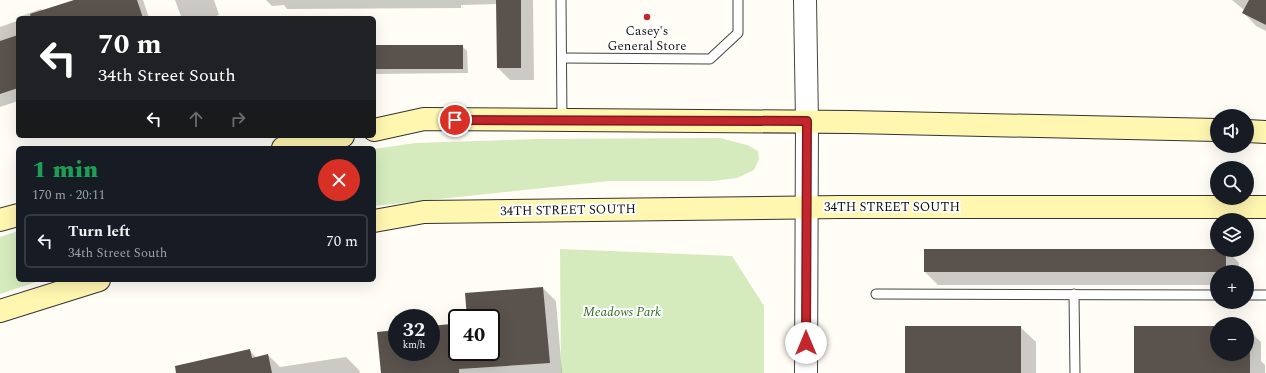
<!DOCTYPE html>
<meta charset="utf-8">
<style>
body{margin:0;font-family:Spectral,serif;background:#242831;color:#f1f3f6;height:100vh;display:flex;flex-direction:column;font-size:15px;white-space:nowrap}
*{box-sizing:border-box;margin:0}
p{font-size:13px;color:#9ea1a6}
.icon{flex:none;width:22px;height:22px;fill:none;stroke:currentColor;stroke-width:2;stroke-linecap:round;stroke-linejoin:round}
.map{position:relative;flex:1;overflow:hidden}
.side{position:absolute;left:16px;top:146px;width:360px;height:136px;display:flex;flex-direction:column;background:#171b24;border-radius:6px;box-shadow:0 4px 16px #0002}
.side>*{flex:none}
.top-card{position:absolute;left:16px;top:16px;width:360px;height:122px;border-radius:6px;box-shadow:0 4px 16px #0002;background:#202124;color:#fff;overflow:hidden}
.buttons{position:absolute;left:1210px;top:109px;display:grid;gap:8px}
.buttons a{display:grid;place-items:center;width:44px;height:44px;border-radius:50%;background:#171b24;box-shadow:0 4px 16px #0002;font-size:20px}
.speed{position:absolute;left:388px;top:309px;display:flex;gap:8px;font-size:20px;font-weight:700;text-align:center}
.speed>*{display:grid;place-content:center;width:52px;height:52px;border-radius:50%;background:#171b24;box-shadow:0 4px 16px #0002;line-height:1}
.speed small{font-size:10px;font-weight:400}
.speed .limit{border:2px solid #111;border-radius:6px;background:#fff;color:#111}
.pin{position:absolute;display:grid;place-items:center;width:34px;height:34px;color:#fff;margin:-17px;border:2px solid #fff;border-radius:50%;box-shadow:0 1px 4px #0007}
.me{position:absolute;width:44px;margin:-22px;rotate:0deg;stroke-linejoin:round;filter:drop-shadow(0 0 3px #0008)}
.turn{display:flex;align-items:center;gap:14px;height:84px;padding:0 16px;font-size:18px}
.turn .icon{width:52px;height:52px;stroke-width:2.5}
.turn b{display:block;font-size:28px;line-height:34px}
.lanes{display:flex;align-items:center;height:38px;padding:0 16px;background:#0003;justify-content:center;gap:20px;direction:ltr}
.lanes .off{opacity:.35}
.round{display:grid;place-items:center;flex:none;width:42px;height:42px;border-radius:21px;background:#242831}
.head{display:flex;align-items:center;justify-content:space-between;height:68px;padding:0 16px}
h1{font-size:24px;font-weight:800;line-height:30px;color:#1e9e55}
ul{padding:0;list-style:none}
li{display:flex;align-items:center;gap:12px;height:54px;margin:0 8px 6px;padding:0 8px;border:2px solid #363941;border-radius:6px}
li div{flex:1}
li b{display:block;font-size:15px}
li em{font-style:normal}
.map>svg:first-child{display:block}
.green{fill:#d5ebbd}
.shadow{fill:#0003}
.building{fill:#5a524d}
.lines{fill:none;stroke-linecap:round;stroke-linejoin:round}
.service-casing{stroke:#444;stroke-width:11}
.tertiary-casing{stroke:#444;stroke-width:24}
.secondary-casing{stroke:#333;stroke-width:24}
.service{stroke:#fff;stroke-width:9}
.tertiary{stroke:#fff;stroke-width:22}
.secondary{stroke:#fff6b0;stroke-width:22}
.route-casing{stroke:#7f191e;stroke-width:10}
.route{stroke:#c4262e;stroke-width:7}
.poi-dot{fill:#c4262e;stroke:#fff;stroke-width:1.5}
.labels{text-anchor:middle;dominant-baseline:central;stroke-width:4;stroke-linejoin:round;paint-order:stroke}
.poi-label{font-size:13px;fill:#111;stroke:#fff}
.street-label{font-size:13px;fill:#111;stroke:#fff}
.park-label{font-size:13px;font-style:italic;fill:#2f6b1f;stroke:#fff}
</style>
<div class="map">
<svg width="1266" height="373" viewBox="0 0 1266 373">
<rect width="100%" height="100%" fill="#fffdf5"/>
<!-- green -->
<g class="green">
<polygon points="720,138 747,145 758,151 759,159 754,170 737,178 713,181 609,181 374,206 374,149 415,143 537,139"/>
<polygon points="18,231 18,280 42,280 0,294 0,237"/>
<polygon points="560,249 732,256 764,306 764,373 561,373"/>
</g>
<!-- shadow -->
<g class="shadow">
<polygon points="78,0 143,0 149,18 18,18 18,101 0,107 0,27 17,21 16,18 41,9 44,11"/>
<polygon points="175,0 214,0 219,15 210,18 183,18 181,16"/>
<polygon points="266,0 533,0 534,80 510,80 498,68 497,4 461,5 461,8 287,9 284,5 272,6"/>
<polygon points="1232,0 1266,0 1266,31 1256,26 1243,12 1244,10"/>
<polygon points="374,46 462,46 467,51 468,73 374,74"/>
<polygon points="1217,250 1227,250 1239,263 1239,272 1217,272 1217,285 938,285 925,272"/>
<polygon points="543,288 556,301 562,373 382,373 397,331 397,352 431,352 431,327 457,325 457,352 491,352 491,318 468,318"/>
<polygon points="1020,327 1036,342 1036,373 906,373"/>
<polygon points="1217,327 1217,354 1247,354 1247,329 1261,342 1261,361 1265,365 1265,373 1135,373"/>
<polygon points="249,350 257,358 268,355 280,367 346,357 359,370 360,373 197,373"/>
</g>
<!-- building -->
<g class="building">
<polygon points="74,0 137,0 143,18 31,18 30,14"/>
<polygon points="496,0 521,0 521,68 497,68"/>
<polygon points="1249,0 1266,0 1266,25 1242,13"/>
<polygon points="18,35 18,88 0,94 0,41"/>
<rect x="374" y="45" width="89" height="24"/>
<polygon points="924,249 1217,249 1217,250 1226,250 1226,272 924,272"/>
<polygon points="543,287 550,363 459,369 459,373 381,373 377,332 397,330 397,352 431,352 431,326 451,324 454,352 491,352 491,318 467,318 465,293"/>
<rect x="905" y="326" width="116" height="47"/>
<polygon points="1134,326 1217,326 1217,354 1247,354 1247,349 1250,349 1250,373 1134,373"/>
<polygon points="250,349 252,358 268,354 272,373 176,373 175,366"/>
</g>
<g class="lines">
<defs>
<g id="service">
<polyline points="561,0 562,120"/>
<polyline points="562,58 710,59 738,33 738,0"/>
<polyline points="876,294 1217,295"/>
<polyline points="1074,294 1075,373"/>
<polyline points="1247,295 1266,295"/>
</g>
<polyline id="tertiary" points="805,0 807,121 806,373"/>
<g id="secondary">
<polyline points="374,130 424,119 851,122 1217,130"/>
<polyline points="1247,131 1266,132"/>
<polyline points="283,148 343,136"/>
<polyline points="0,220 18,215"/>
<polyline points="374,221 424,212 840,207 1266,207"/>
<polyline points="0,311 99,280"/>
</g>
</defs>
<!-- service casing -->
<use href="#service" class="service-casing"/>
<!-- tertiary casing -->
<use href="#tertiary" class="tertiary-casing"/>
<!-- secondary casing -->
<use href="#secondary" class="secondary-casing"/>
<!-- service -->
<use href="#service" class="service"/>
<!-- tertiary -->
<use href="#tertiary" class="tertiary"/>
<!-- secondary -->
<use href="#secondary" class="secondary"/>
</g>
<g class="lines">
<defs>
<polyline id="route" points="455,120 807,121 806,343"/>
</defs>
<!-- route casing -->
<use href="#route" class="route-casing"/>
<!-- route -->
<use href="#route" class="route"/>
</g>
<!-- markers -->
<circle class="poi-dot" cx="647" cy="17" r="4"/>
<g class="labels">
<!-- poi labels -->
<g class="poi-label">
<text x="647" y="31">Casey's<tspan x="647" dy="15">General Store</tspan></text>
</g>
<!-- street labels -->
<g class="street-label">
<text x="892" y="207">34TH STREET SOUTH</text>
<text transform="translate(568 210) rotate(-1)">34TH STREET SOUTH</text>
</g>
<!-- park labels -->
<g class="park-label">
<text x="622" y="312">Meadows Park</text>
</g>
</g>
</svg>
<div class="buttons">
<a><svg class="icon" aria-label="sound" viewBox="0 0 24 24"><path d="M4 9h4l5-4v14l-5-4H4zM17 9q2 3 0 6"/></svg></a>
<a><svg class="icon" aria-label="search" viewBox="0 0 24 24"><circle cx="10" cy="10" r="6"/><path d="M15 15l6 6"/></svg></a>
<a><svg class="icon" aria-label="layers" viewBox="0 0 24 24"><path d="M12 4l9 5-9 5-9-5zM3 14l9 5 9-5"/></svg></a>
<a>+</a>
<a>−</a>
</div>
<div class="speed"><div>32<small>km/h</small></div><div class="limit">40</div></div>
<div class="pin" style="left:455px;top:120px;background:#d93025"><svg class="icon" aria-label="arrive" viewBox="0 0 24 24"><path d="M6 21V4h12l-3 4 3 4H6"/></svg></div>
<svg class="me" style="left:806px;top:343px" viewBox="-20 -20 40 40"><circle r="19" fill="#fff"/><path d="M0-13L10 11 0 6-10 11z" fill="#c4262e"/></svg>
<div class="top-card">
<div class="turn"><svg class="icon" aria-label="left" viewBox="0 0 24 24"><path d="M17 20v-9H6M10 6l-5 5 5 5"/></svg><div><b>70 m</b>34th Street South</div></div>
<div class="lanes"><svg class="icon" aria-label="left" viewBox="0 0 24 24"><path d="M17 20v-9H6M10 6l-5 5 5 5"/></svg><svg class="icon off" aria-label="ahead" viewBox="0 0 24 24"><path d="M12 20V5M6 11l6-6 6 6"/></svg><svg class="icon off" aria-label="right" viewBox="0 0 24 24"><path d="M7 20v-9h11M14 6l5 5-5 5"/></svg></div>
</div>
<section class="side">
<div class="head"><div><h1>1 min</h1><p>170 m · 20:11</p></div><a class="round" style="background:#d93025;color:#fff"><svg class="icon" aria-label="close" viewBox="0 0 24 24"><path d="M6 6l12 12M18 6L6 18"/></svg></a></div>
<ul>
<li><svg class="icon" aria-label="left" viewBox="0 0 24 24"><path d="M17 20v-9H6M10 6l-5 5 5 5"/></svg><div><b>Turn left</b><p>34th Street South</p></div><em>70 m</em></li>
</ul>
</section>
</div>
